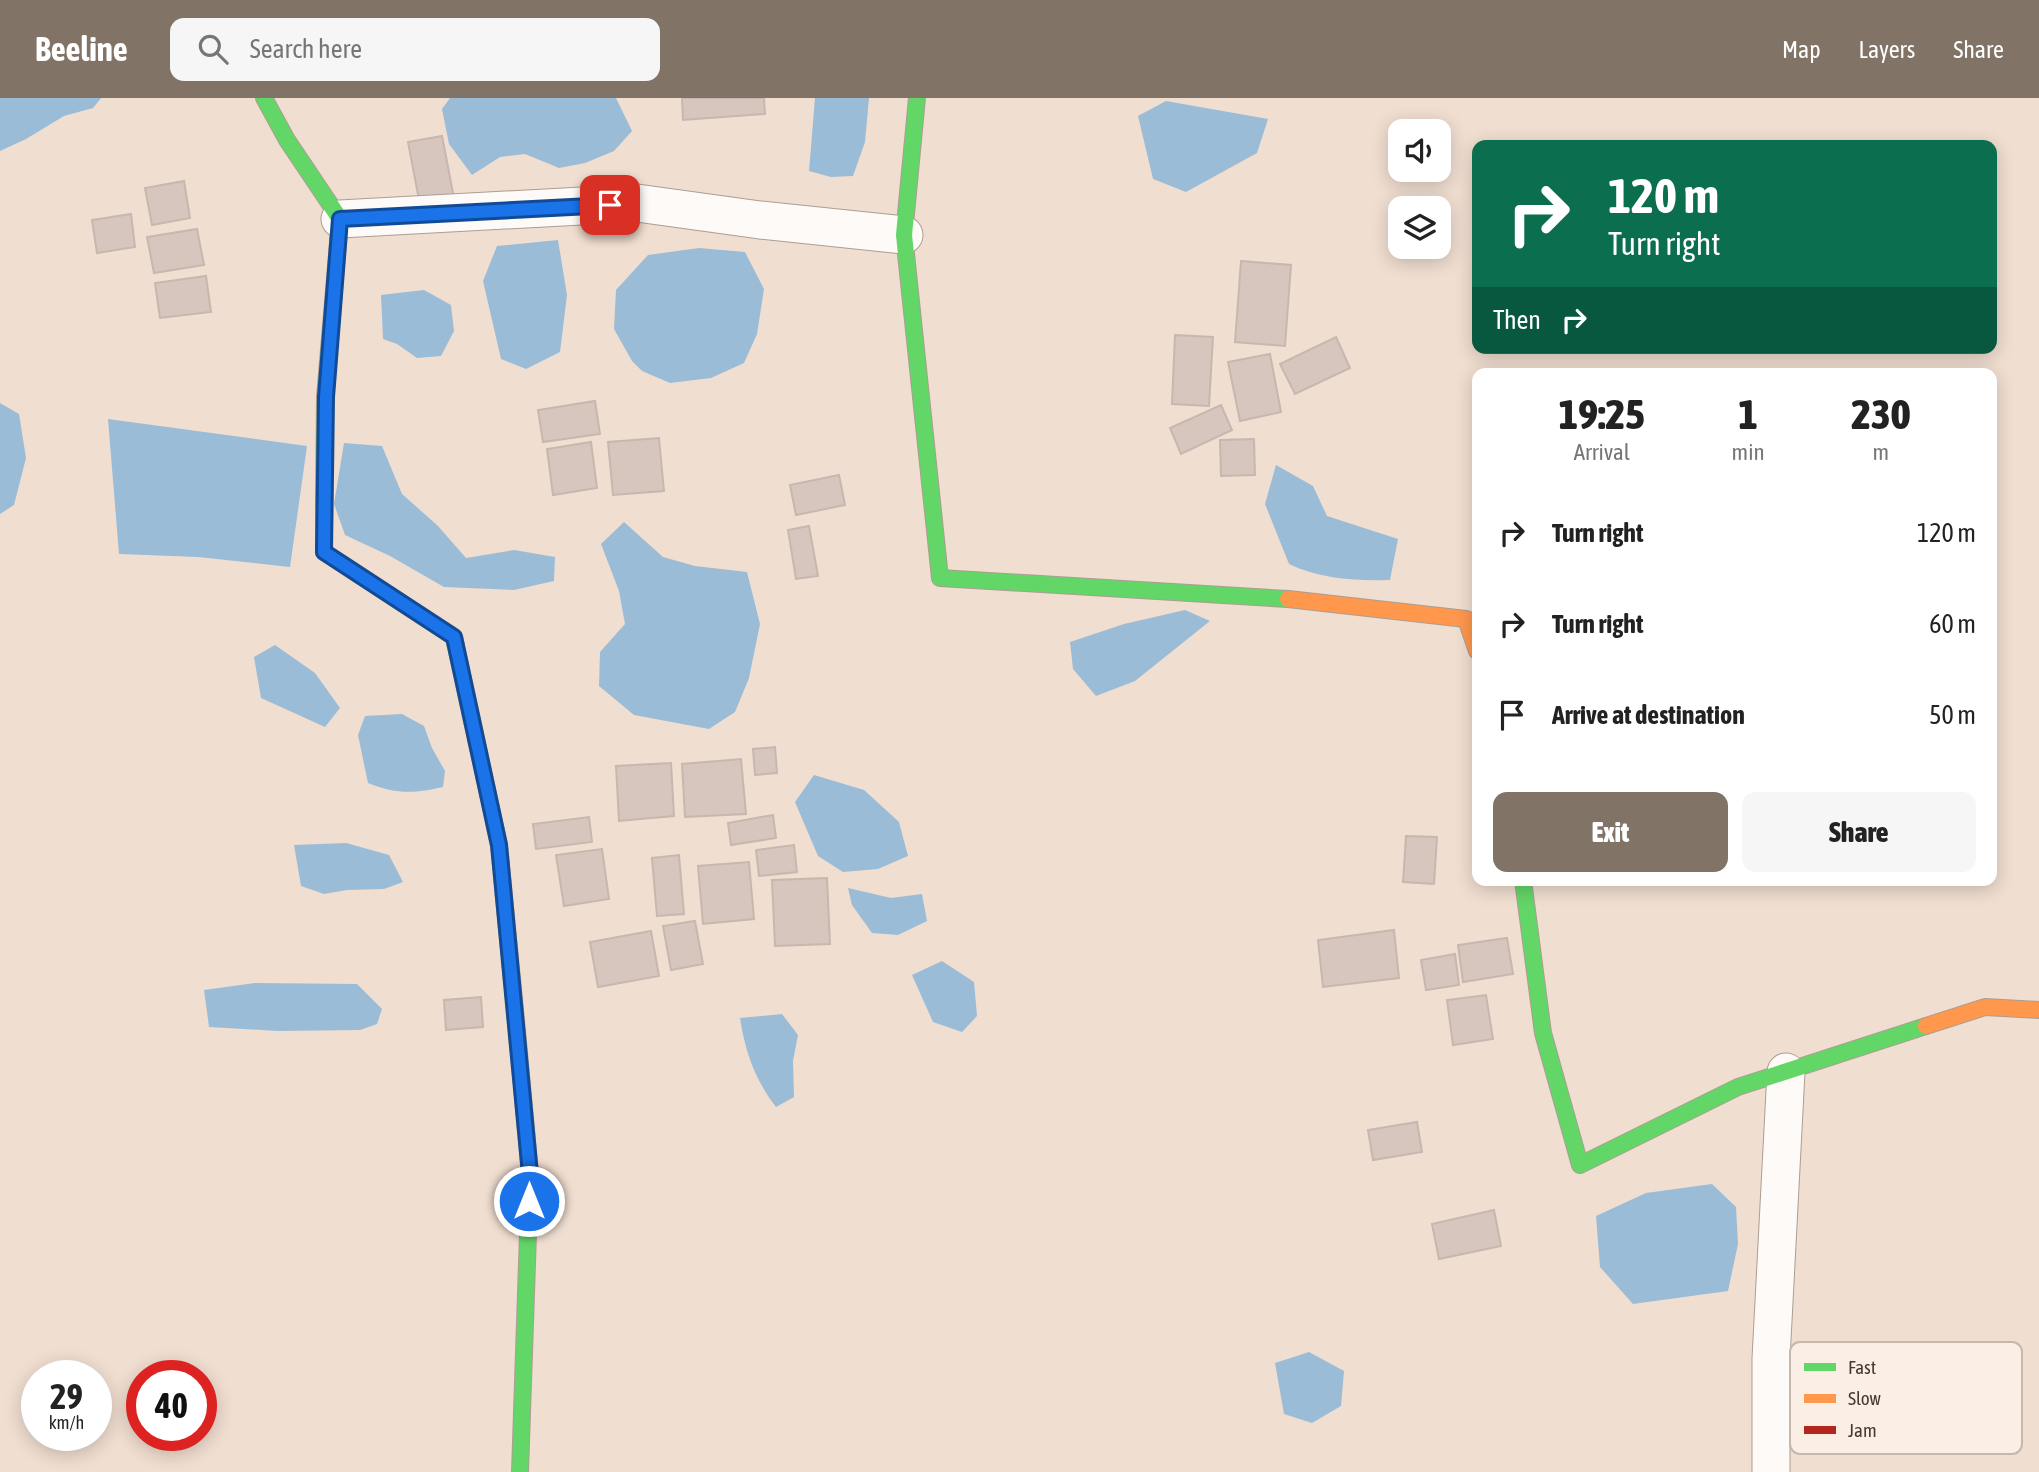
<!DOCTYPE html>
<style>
body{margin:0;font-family:"Asap Condensed",sans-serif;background:#f6f6f6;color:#222;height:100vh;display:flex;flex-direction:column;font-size:26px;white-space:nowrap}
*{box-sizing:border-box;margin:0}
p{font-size:23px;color:#767676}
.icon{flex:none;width:38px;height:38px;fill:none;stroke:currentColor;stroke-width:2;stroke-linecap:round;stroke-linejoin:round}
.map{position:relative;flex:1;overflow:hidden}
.drawer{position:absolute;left:1472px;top:270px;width:525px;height:518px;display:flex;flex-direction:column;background:#fff;border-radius:14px;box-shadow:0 4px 18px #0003}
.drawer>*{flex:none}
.top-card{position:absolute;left:1472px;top:42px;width:525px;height:214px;border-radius:14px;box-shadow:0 4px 18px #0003;background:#0b6e4f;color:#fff;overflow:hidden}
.tools{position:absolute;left:1388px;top:21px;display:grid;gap:14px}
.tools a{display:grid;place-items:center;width:63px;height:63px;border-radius:14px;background:#fff;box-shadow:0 4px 18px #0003;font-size:35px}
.speed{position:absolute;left:21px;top:1262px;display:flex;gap:14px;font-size:35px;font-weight:700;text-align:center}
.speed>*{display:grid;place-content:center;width:91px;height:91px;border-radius:50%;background:#fff;box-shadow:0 4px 18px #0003;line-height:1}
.speed small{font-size:18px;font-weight:400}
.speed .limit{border:10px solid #d22;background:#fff;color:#111}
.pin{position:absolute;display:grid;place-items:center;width:60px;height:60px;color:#fff;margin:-30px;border-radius:14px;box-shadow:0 4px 10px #0006}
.me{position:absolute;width:77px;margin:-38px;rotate:0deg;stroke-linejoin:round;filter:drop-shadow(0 0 5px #0008)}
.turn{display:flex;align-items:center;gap:24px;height:147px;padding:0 21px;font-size:32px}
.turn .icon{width:91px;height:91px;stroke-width:2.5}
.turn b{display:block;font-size:49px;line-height:60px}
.then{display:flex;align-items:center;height:66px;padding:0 21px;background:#0003;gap:14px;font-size:26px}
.eta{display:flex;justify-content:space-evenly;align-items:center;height:119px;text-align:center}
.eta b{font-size:42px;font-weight:800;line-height:49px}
.action{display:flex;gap:14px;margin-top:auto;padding:14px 21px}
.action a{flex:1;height:80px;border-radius:14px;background:#827367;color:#fff;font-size:28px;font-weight:800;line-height:80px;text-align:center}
.action a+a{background:#f6f6f6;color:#222}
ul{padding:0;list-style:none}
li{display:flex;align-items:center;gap:21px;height:91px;padding:0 21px}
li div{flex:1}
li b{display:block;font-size:26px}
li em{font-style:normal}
header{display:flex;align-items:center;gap:42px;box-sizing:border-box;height:98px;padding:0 35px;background:#827367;color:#fff}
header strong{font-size:33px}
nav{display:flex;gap:38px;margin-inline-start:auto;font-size:24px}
.search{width:490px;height:63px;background:#f6f6f6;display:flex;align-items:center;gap:18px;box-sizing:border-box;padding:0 24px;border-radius:14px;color:#767676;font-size:26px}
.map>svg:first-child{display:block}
.water{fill:#9bbcd7}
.building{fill:#d6c6be;stroke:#c7b7af;stroke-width:2}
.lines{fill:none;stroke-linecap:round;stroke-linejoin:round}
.street-casing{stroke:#ab9e93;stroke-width:39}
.fast-casing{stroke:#ab9e93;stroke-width:18}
.slow-casing{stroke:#ab9e93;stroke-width:18}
.jam-casing{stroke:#ab9e93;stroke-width:18}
.street{stroke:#fdfaf8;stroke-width:37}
.fast{stroke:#63d668;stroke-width:16}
.slow{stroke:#ff974d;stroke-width:16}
.jam{stroke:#b3261e;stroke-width:16}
.route-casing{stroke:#114b97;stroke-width:18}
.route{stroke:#1a73e8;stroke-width:12}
.key{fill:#fbeee4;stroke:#c5b8ae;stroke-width:2}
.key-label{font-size:19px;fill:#46392f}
</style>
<header>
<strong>Beeline</strong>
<div class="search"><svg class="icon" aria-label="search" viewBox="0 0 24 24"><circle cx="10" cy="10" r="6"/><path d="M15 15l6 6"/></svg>Search here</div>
<nav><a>Map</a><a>Layers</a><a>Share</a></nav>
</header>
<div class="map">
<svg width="2039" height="1374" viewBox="0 0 2039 1374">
<rect width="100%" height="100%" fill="#f0ded0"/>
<!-- water -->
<g class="water">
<polygon points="0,0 101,0 93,10 64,18 26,41 0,53"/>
<polygon points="450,0 616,0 632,33 614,53 585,65 559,70 525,56 500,59 472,77 449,46 442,11"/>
<polygon points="815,0 869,0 865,44 853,78 831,79 809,73"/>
<polygon points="1166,3 1268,21 1257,55 1186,94 1153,81 1138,18"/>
<polygon points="558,142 567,197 560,254 526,271 501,261 483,183 497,148"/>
<polygon points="699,150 745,154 764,191 757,236 744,265 711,280 670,285 642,273 632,263 614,231 616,192 648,157"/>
<polygon points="424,192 451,207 454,233 441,258 417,260 397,246 383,241 381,197"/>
<polygon points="0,305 19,316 26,360 14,407 0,416"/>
<polygon points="108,321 307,348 290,469 198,459 119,456"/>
<polygon points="344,345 382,348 402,396 438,428 466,460 514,452 555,459 554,483 514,492 444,489 390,458 345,437 334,406"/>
<path d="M 1276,367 L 1313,388 L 1327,418 L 1398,441 L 1390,482 C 1356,483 1320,481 1289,466 L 1265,406 Z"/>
<polygon points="624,424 663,459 695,468 747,474 760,526 749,580 735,614 709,631 634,617 599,588 600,554 625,526 619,493 601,446"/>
<polygon points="1185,512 1210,523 1135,583 1096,598 1073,571 1070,544 1124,526"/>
<polygon points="275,547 315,575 340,610 325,629 261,600 254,559"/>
<path d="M 402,616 L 424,628 L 432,650 L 445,673 L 443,689 C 413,696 396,696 368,685 L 358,637 L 365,618 Z"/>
<polygon points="814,677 864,692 899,724 908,758 878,771 843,774 818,758 795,704"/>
<polygon points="346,745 389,757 403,784 384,791 347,792 324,796 301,788 294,747"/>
<polygon points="848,790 891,800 922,796 927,823 898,837 872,835 852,807"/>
<polygon points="942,863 974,884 977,918 962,934 933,924 912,877"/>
<polygon points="255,885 357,886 382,911 377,926 360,932 278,933 209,929 204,892"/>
<path d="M 782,916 L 798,937 L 793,963 L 794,999 L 776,1009 C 755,982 745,953 740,920 Z"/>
<polygon points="1712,1086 1736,1109 1738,1146 1728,1193 1633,1206 1600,1169 1596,1118 1646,1095"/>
<polygon points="1309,1254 1344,1273 1341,1308 1312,1325 1284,1316 1275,1265"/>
</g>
<!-- building -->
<g class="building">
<polygon points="682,0 764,0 765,16 683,22"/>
<polygon points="442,38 454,100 420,107 408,44"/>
<polygon points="184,83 190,120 152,127 145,90"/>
<polygon points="131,116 135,149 97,155 92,122"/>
<polygon points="197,131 204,167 154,175 147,139"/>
<polygon points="1241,163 1291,167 1285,248 1235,244"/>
<polygon points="206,178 211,214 160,220 155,185"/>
<polygon points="1175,237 1213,239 1209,308 1172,306"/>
<polygon points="1336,239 1350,270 1295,296 1280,266"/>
<polygon points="1270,256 1281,314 1240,323 1228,264"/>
<polygon points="595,303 600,336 543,344 538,312"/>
<polygon points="1221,307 1232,332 1181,356 1170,330"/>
<polygon points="659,340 664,393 613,397 608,344"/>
<polygon points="1254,341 1255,377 1221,378 1220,342"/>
<polygon points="591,344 597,390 553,397 547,351"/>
<polygon points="839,377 845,407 796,417 790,387"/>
<polygon points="809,428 818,478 796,481 788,432"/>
<polygon points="775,649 777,675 755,677 753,651"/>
<polygon points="741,661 746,716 685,719 682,666"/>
<polygon points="671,665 674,718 619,723 616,668"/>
<polygon points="773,717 776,740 731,747 728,725"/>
<polygon points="589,719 592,744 536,751 533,726"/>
<polygon points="1406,738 1437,739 1434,786 1403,784"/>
<polygon points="794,747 797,774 759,778 756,752"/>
<polygon points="602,751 609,801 564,808 556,757"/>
<polygon points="679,757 684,816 657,818 652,760"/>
<polygon points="749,764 754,821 703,826 698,768"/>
<polygon points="827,780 830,846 775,848 772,782"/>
<polygon points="695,823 703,866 671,872 663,828"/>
<polygon points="1394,832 1399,880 1323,889 1318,842"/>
<polygon points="651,833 659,878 598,889 590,844"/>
<polygon points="1507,840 1513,876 1463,884 1458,847"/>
<polygon points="1455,856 1459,887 1426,892 1421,862"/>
<polygon points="1486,897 1493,941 1453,947 1447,902"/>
<polygon points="481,899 483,929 446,932 444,902"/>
<polygon points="1417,1024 1422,1054 1373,1062 1368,1032"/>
<polygon points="1494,1112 1501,1148 1439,1161 1432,1126"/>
</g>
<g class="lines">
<defs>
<g id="street">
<polyline points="340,121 637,105 760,122 904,137"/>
<polyline points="1771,1374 1771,1261 1786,974"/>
</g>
<g id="fast">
<polyline points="264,0 287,42 340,121 325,299 324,399"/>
<polyline points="917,0 904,137 940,480 1288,501"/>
<polyline points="1523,782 1543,935 1580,1067 1738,989 1926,928"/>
<polyline points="517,933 530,1076 520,1374"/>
</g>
<g id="slow">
<polyline points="324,399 324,454 454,539 470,613"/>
<polyline points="1288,501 1466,521 1477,553"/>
<polyline points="1926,928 1985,909 2039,912"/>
</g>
<polyline id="jam" points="470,613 499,747 517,933"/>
</defs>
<!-- street casing -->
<use href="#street" class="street-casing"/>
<!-- fast casing -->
<use href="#fast" class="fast-casing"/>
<!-- slow casing -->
<use href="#slow" class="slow-casing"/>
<!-- jam casing -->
<use href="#jam" class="jam-casing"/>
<!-- street -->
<use href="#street" class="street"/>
<!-- fast -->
<use href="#fast" class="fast"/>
<!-- slow -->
<use href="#slow" class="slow"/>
<!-- jam -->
<use href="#jam" class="jam"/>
</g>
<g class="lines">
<defs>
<polyline id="route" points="529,1103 530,1076 499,747 454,539 324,454 326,299 340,121 610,107"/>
</defs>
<!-- route casing -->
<use href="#route" class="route-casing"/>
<!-- route -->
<use href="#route" class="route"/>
</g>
<!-- legend -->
<rect x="1790" y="1244" width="232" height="112" rx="10" class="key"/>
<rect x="1804" y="1265" width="32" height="8" fill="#63d668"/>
<rect x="1804" y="1296" width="32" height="9" fill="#ff974d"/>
<rect x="1804" y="1328" width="32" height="8" fill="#b3261e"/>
<g class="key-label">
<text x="1848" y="1276">Fast</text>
<text x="1848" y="1307">Slow</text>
<text x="1848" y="1339">Jam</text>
</g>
</svg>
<div class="tools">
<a><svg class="icon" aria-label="sound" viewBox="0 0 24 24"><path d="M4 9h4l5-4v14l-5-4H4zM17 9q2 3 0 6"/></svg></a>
<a><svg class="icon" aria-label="layers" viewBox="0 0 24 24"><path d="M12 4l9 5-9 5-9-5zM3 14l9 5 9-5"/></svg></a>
</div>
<div class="speed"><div>29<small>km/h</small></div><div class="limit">40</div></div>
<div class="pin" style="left:610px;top:107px;background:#d93025"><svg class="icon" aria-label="arrive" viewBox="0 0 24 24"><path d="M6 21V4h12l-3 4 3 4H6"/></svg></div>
<svg class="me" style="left:529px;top:1103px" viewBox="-20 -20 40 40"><circle r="17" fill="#1a73e8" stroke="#fff" stroke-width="3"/><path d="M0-11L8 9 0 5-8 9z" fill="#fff"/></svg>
<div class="top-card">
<div class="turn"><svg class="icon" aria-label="right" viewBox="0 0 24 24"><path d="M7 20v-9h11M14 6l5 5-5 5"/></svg><div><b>120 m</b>Turn right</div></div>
<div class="then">Then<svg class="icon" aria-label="right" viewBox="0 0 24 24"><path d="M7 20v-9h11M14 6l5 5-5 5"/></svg></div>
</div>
<section class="drawer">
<div class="eta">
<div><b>19:25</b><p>Arrival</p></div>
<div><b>1</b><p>min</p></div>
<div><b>230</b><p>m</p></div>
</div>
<ul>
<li><svg class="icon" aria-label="right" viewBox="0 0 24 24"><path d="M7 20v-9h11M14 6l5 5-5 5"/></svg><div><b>Turn right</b></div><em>120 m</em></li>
<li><svg class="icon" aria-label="right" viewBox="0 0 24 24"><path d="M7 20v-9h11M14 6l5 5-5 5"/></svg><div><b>Turn right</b></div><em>60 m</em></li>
<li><svg class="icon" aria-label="arrive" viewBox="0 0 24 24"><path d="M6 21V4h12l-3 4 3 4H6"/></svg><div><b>Arrive at destination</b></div><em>50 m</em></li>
</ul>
<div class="action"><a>Exit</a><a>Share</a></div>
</section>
</div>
